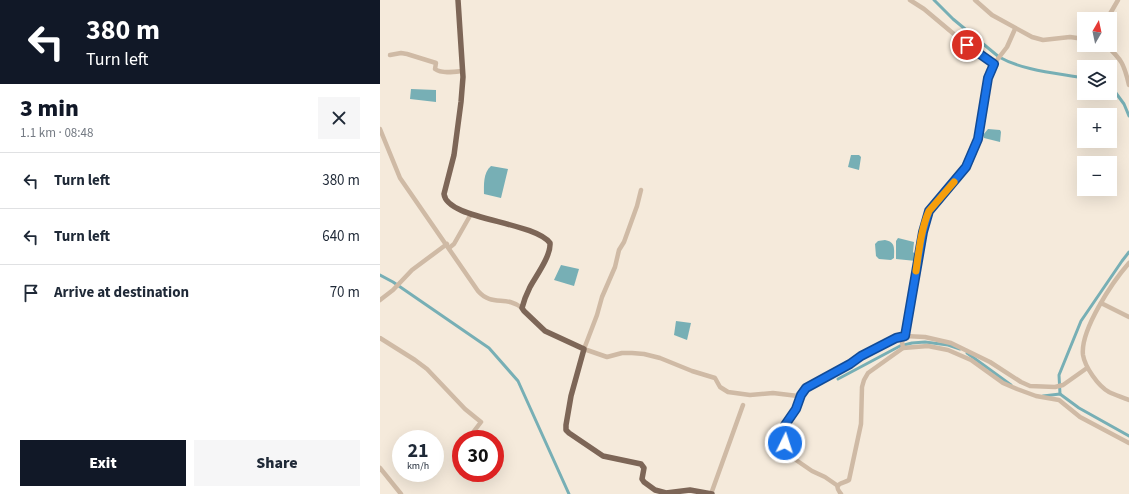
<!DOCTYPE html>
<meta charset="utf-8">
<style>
body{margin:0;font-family:"Source Sans 3",sans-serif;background:#f6f6f7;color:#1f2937;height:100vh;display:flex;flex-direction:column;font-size:15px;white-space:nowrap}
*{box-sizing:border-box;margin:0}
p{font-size:13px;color:#747a83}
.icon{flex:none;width:22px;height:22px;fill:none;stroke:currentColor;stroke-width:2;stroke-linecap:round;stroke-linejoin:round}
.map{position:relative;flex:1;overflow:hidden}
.sheet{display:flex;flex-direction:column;background:#fff;width:380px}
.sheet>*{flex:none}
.guide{background:#111827;color:#fff;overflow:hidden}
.needle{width:26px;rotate:9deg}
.fabs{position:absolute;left:697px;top:12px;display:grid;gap:8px}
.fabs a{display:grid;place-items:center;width:40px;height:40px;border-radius:0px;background:#fff;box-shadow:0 4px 16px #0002;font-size:20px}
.speed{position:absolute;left:12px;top:430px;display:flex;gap:8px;font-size:20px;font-weight:700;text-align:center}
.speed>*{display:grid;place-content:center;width:52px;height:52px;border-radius:50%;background:#fff;box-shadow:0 4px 16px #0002;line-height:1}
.speed small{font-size:10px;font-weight:400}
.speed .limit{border:6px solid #d22;background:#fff;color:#111}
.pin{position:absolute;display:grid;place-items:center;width:34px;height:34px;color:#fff;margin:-17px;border:2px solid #fff;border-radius:50%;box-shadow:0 1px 4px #0007}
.me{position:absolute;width:44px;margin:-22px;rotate:4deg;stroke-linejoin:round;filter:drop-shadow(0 0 3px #0008)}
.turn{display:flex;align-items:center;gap:14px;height:84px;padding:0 20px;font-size:18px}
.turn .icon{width:52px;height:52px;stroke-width:2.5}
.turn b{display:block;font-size:28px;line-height:34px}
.round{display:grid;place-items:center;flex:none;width:42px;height:42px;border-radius:0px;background:#f6f6f7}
.headline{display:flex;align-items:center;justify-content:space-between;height:68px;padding:0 20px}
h1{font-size:24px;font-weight:800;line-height:30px;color:#111827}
.action{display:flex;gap:8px;margin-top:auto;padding:8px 20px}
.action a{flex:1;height:46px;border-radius:0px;background:#111827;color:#fff;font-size:16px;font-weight:800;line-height:46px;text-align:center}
.action a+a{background:#f6f6f7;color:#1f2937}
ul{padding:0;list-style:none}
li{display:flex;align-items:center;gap:12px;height:56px;padding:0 20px;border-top:1px solid #e0e1e3}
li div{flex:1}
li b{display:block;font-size:15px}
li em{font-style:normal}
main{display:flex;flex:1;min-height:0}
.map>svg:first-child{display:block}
.water{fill:#77afb5}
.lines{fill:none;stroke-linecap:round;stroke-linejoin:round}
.canal{stroke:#77afb5;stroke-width:3}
.minor{stroke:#cfbaa5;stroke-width:4.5}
.major{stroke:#7d6657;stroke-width:5.5}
.route-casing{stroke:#114b97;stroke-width:10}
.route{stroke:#1a73e8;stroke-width:7}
.slow{stroke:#f59e0b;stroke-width:7}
</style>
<main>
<section class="sheet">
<div class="guide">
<div class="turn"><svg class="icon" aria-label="left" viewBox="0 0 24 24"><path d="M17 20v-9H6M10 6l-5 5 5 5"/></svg><div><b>380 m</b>Turn left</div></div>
</div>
<div class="headline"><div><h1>3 min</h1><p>1.1 km · 08:48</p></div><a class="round"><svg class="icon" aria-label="close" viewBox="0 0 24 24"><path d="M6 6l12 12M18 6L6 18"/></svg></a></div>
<ul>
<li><svg class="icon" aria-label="left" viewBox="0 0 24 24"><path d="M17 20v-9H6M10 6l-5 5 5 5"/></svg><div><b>Turn left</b></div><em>380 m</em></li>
<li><svg class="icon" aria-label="left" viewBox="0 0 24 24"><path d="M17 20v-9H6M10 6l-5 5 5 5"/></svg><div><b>Turn left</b></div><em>640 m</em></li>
<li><svg class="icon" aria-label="arrive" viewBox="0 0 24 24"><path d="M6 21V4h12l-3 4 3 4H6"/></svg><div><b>Arrive at destination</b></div><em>70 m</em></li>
</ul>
<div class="action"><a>Exit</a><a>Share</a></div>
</section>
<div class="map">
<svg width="749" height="494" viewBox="0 0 749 494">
<rect width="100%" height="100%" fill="#f5eadb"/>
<!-- water -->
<g class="water">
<polygon points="31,89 56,90 56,102 30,99"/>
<polygon points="608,129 620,130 621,132 620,142 604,138 603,135"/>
<polygon points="471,155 479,155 481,157 479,170 468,167"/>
<path d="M 111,166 L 128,169 L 121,198 L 104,194 C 104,185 103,173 111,166 Z"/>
<polygon points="518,238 534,242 533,252 537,256 536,261 516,259 516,241"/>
<path d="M 505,240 C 516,242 514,249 514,258 L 511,260 L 499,259 L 496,256 L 495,244 L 498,241 Z"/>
<polygon points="181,265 199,269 194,286 174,280"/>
<polygon points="296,321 311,323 307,340 294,335"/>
</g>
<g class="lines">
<!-- canal -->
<g class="canal">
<path d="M 554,0 L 573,19 L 619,57 C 644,71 676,73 704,78"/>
<polyline points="730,85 744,104 749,116"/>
<polyline points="0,275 13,282 109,348 138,381 189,494"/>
<polyline points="587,353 631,385"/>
<polyline points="458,379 520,346 532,343 545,342 568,345 580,349"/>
<polyline points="680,394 679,375 701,321 742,261 749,252"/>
<polyline points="663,396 680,394 699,408 749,436"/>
</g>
<!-- minor -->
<g class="minor">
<polyline points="530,0 544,9 587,45 614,64"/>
<polyline points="595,0 612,15 652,37 663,40 690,37 704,39"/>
<polyline points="727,19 738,0"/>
<path d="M 726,45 C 742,60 744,64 749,85"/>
<path d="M 10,55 L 21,53 L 27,54 L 56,63 L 55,69 C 62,74 74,72 82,71"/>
<path d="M 0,129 L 20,178 L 98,291 C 112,307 126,295 142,308"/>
<polyline points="261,190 257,206 244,242 239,250 235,267 222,297 217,315 204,349 227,357 242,353 252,353 264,354 280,358 312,371 335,378 340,387 348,392 370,395 393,393 418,396 421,395 426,388 470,364 481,355 515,338 525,336 543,232 549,211 586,167 595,147 600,129 608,78 617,60 627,47 635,29"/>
<polyline points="69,248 74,244 91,214"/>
<path d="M 749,263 C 733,281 700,330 703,355 C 705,367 718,386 729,392 C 735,395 742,397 749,400"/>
<polyline points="0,300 13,290 32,270 67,244"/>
<polyline points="721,303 749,317"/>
<polyline points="0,338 35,360 47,369 85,409 101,422 88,439"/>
<polyline points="523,348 522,342 525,336 545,337 571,343 610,362 641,382 650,386 675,387 683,385 707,368"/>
<polyline points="421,395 416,409 405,425 405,443 416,460 432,471 445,477 458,486"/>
<polyline points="0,468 21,494"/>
<polyline points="331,494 363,405"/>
<path d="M 461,494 C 452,483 462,484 469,480 L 481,424 L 482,387 L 484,380 L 488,373 L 523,348 L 548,346 L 568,350 L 591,360 L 623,383 L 637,389 L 656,396 L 679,400 L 700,417 L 749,443"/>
</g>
<!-- major -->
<path class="major" d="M 78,0 L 83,77 L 81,102 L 74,155 L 64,194 C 67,220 153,221 170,243 C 171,256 156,276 150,287 C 147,293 144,300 142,308 L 144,311 L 165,331 L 204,349 L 191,396 L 186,425 L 186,430 L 189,433 L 223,456 L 261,464 L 264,468 L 262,479 L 264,482 L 275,490 L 286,493 L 310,490 L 332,494"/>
</g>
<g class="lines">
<defs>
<polyline id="route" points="405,443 405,425 416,409 421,395 426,388 470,364 481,356 516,338 525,336 543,232 549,211 586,167 598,139 608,78 614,64 587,45"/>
</defs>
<!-- route casing -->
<use href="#route" class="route-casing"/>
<!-- route -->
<use href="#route" class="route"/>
<!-- slow -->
<path class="slow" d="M 536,271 C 539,251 541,229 549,211 L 574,182"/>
</g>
</svg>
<div class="fabs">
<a><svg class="needle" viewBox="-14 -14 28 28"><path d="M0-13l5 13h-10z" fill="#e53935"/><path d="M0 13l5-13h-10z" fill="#747a83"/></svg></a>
<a><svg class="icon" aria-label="layers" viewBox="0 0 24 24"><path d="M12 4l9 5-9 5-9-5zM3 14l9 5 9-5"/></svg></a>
<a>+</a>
<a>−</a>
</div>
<div class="speed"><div>21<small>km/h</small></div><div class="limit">30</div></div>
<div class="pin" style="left:587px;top:45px;background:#d93025"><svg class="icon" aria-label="arrive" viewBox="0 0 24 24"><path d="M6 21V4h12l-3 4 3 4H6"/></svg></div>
<svg class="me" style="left:405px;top:443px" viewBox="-20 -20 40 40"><circle r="17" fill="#1a73e8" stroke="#fff" stroke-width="3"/><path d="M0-11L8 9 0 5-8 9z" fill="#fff"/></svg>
</div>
</main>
